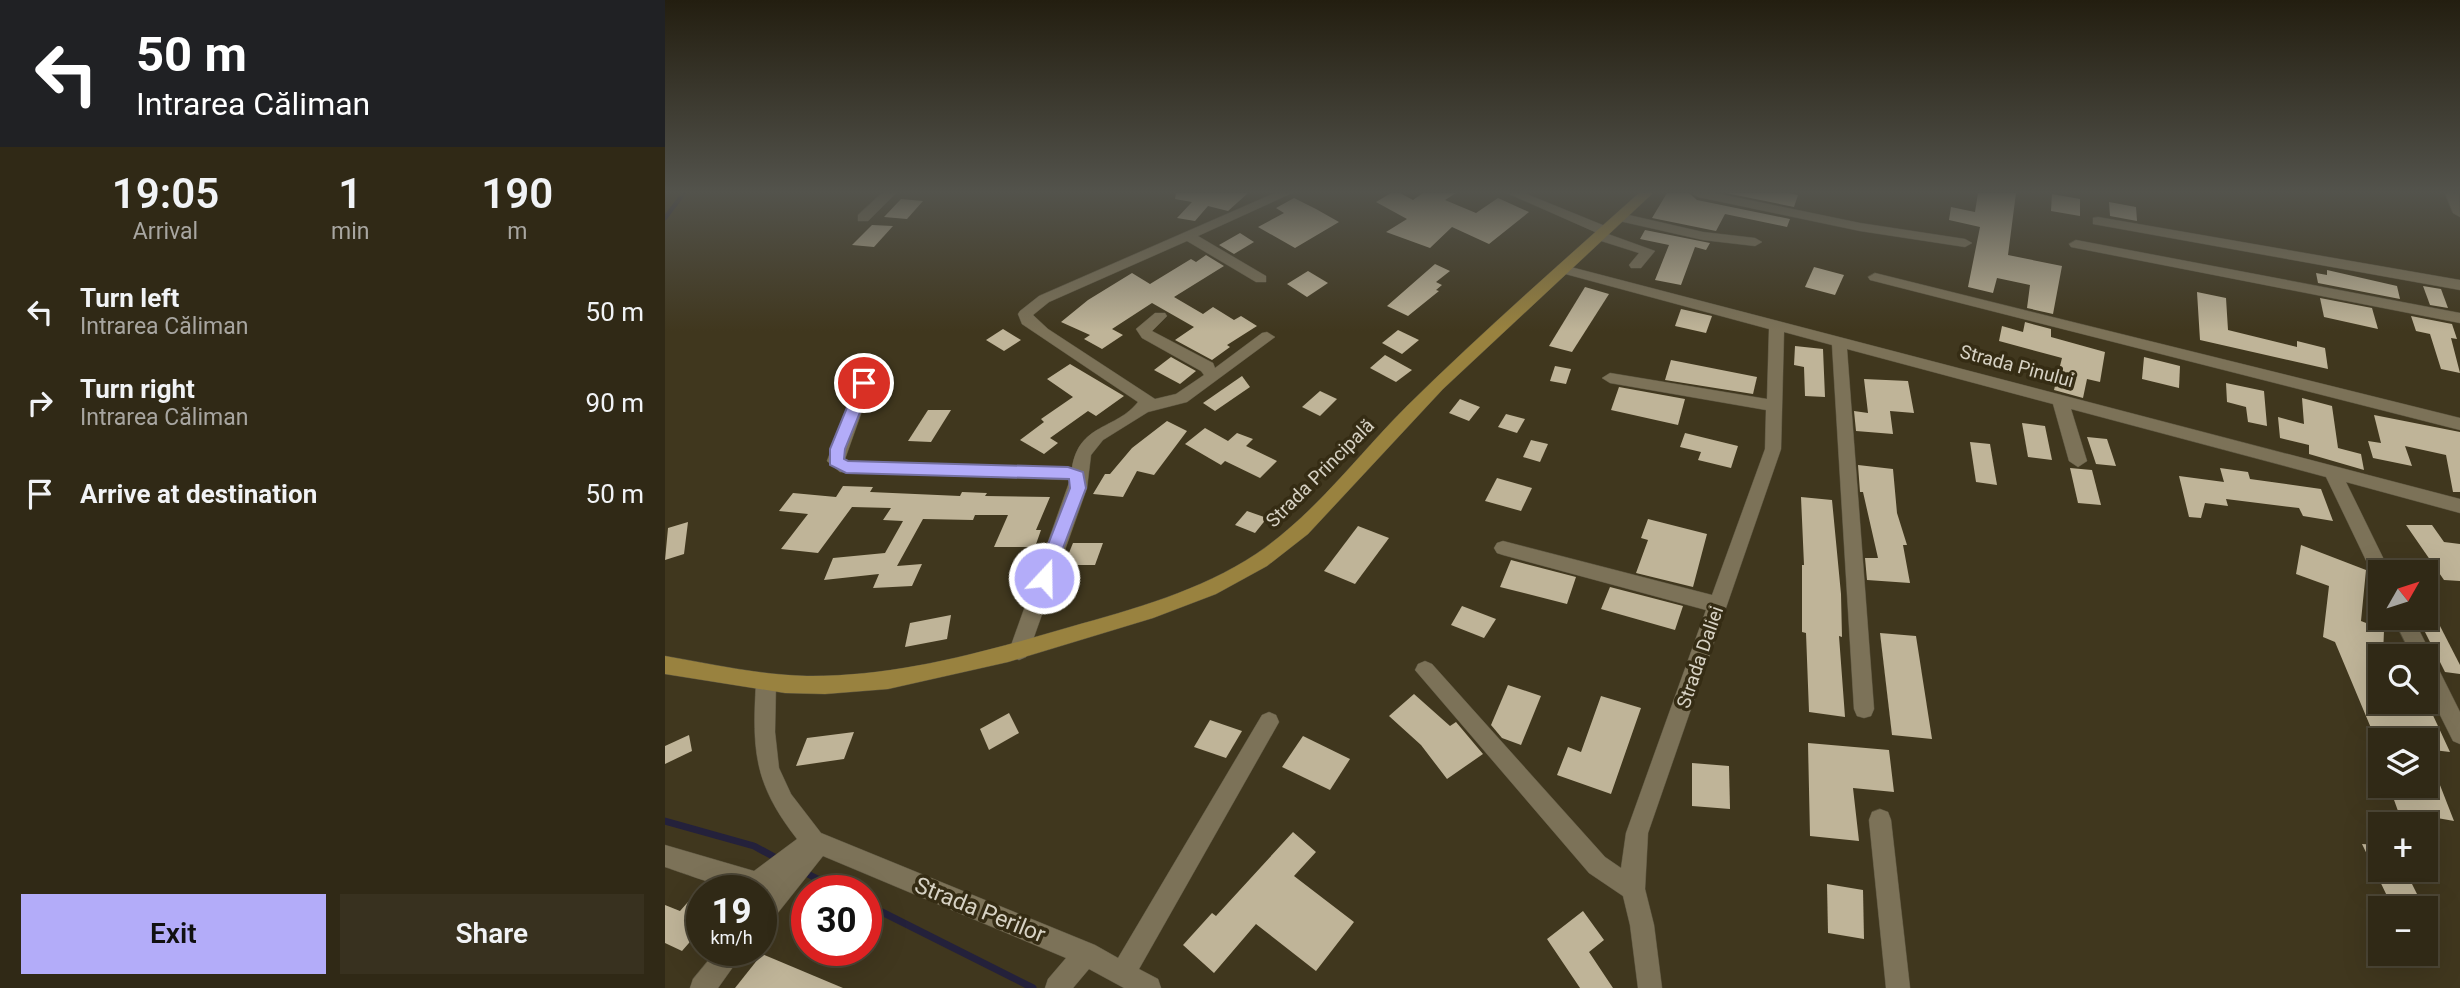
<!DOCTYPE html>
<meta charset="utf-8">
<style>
body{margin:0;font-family:Roboto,sans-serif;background:#38311f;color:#f1f3f6;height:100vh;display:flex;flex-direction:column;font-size:26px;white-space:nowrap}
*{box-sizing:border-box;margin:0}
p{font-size:23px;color:#a8a6a1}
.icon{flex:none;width:38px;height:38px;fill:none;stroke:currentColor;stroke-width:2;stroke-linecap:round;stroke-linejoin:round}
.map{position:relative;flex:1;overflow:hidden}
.panel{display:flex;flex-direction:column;background:#302916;width:665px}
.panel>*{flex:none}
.guide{background:#202124;color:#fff;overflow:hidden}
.needle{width:46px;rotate:51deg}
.tools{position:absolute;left:1703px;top:560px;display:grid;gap:14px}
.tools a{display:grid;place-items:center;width:70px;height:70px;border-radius:0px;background:#302916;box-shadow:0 7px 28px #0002,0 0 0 2px #4b4535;font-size:35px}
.speed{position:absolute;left:21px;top:875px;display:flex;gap:14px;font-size:35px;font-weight:700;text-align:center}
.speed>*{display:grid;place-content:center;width:91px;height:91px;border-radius:50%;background:#302916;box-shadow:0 7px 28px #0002,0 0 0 2px #4b4535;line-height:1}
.speed small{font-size:18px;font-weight:400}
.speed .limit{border:10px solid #d22;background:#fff;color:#111}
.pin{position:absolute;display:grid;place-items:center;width:60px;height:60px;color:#fff;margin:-30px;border:4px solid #fff;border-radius:50%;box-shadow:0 2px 7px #0007}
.me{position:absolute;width:77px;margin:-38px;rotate:21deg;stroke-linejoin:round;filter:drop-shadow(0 0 5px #0008)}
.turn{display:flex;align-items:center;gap:24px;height:147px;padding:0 21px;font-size:32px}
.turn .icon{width:91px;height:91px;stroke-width:2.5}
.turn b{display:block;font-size:49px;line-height:60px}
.eta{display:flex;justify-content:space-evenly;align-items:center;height:119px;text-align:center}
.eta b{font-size:42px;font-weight:600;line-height:49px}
.cta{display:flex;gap:14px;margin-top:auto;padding:14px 21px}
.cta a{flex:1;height:80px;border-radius:0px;background:#b3acf9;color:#111;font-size:28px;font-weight:600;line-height:80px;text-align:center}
.cta a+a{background:#38311f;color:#f1f3f6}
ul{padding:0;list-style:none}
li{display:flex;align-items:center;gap:21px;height:91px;padding:0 21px}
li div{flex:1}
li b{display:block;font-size:26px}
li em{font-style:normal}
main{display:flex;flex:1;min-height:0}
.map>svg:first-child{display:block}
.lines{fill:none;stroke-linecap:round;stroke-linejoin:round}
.stream-far1{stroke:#24213b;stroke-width:4.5}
.stream{stroke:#24213b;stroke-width:7}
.building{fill:#bfb498}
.minor-casing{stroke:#5b543f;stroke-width:1}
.major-casing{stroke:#5b543f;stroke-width:1}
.minor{fill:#7c7258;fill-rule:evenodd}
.major{fill:#99823f;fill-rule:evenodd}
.route{fill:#b3acf9;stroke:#7470a2;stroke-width:2}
.labels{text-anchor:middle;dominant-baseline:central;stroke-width:7;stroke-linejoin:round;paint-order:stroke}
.street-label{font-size:19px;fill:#d7d2c4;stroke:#352c14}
.near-street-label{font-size:23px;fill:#d7d2c4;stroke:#352c14}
</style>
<main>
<section class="panel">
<div class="guide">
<div class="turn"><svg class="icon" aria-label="left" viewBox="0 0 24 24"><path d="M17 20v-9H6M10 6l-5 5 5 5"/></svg><div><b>50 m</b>Intrarea Căliman</div></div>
</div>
<div class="eta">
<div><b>19:05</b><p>Arrival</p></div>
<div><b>1</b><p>min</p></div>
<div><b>190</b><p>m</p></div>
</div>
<ul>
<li><svg class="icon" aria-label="left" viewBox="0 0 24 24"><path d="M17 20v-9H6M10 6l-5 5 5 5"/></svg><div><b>Turn left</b><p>Intrarea Căliman</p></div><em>50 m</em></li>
<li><svg class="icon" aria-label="right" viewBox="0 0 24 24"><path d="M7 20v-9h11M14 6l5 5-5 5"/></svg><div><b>Turn right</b><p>Intrarea Căliman</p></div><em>90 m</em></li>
<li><svg class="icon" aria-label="arrive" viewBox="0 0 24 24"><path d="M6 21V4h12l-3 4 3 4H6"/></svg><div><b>Arrive at destination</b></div><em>50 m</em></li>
</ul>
<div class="cta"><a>Exit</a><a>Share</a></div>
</section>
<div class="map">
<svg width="1795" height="988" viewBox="0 0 1795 988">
<rect width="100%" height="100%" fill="#40371e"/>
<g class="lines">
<!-- stream-far1 -->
<polyline class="stream-far1" points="0,218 19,193"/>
<!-- stream -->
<g class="stream">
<polyline points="0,821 89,846 113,859"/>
<polyline points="137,871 176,891"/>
<polyline points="201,904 368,988"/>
</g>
</g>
<!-- building -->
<g class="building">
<polygon points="511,193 583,193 563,211 543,206 530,221 512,218 527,202 510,199"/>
<polygon points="726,193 735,193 748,200 758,193 791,193 780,200 811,213 833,198 864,212 824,244 787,227 765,248 721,232 742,219 711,202"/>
<polygon points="1002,193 1024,193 1032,200 1125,219 1122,227 1060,214 1051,231 987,218"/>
<polygon points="1061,193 1123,193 1133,195 1129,207"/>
<polygon points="1313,193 1351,193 1343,255 1397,266 1388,314 1362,308 1365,285 1332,278 1328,293 1303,287 1315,227 1284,220 1286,207 1310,212"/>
<polygon points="1387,194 1415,199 1415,216 1386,211"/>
<polygon points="629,198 651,209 674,222 630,248 593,227 619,213 611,208"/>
<polygon points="236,199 258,201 242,219 219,217"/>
<polygon points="1444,202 1471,207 1472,221 1445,216"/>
<polygon points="207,225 228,226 209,247 187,245"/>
<polygon points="980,230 1045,243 1041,250 1030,247 1016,285 990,280 1004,245 975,239"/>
<polygon points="575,233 589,242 569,254 554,245"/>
<polygon points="541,255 559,266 509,297 538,314 548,307 569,320 576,316 592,326 562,345 565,347 547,360 510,340 529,327 487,303 447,329 458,335 437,349 419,339 425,335 396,322 423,300 467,273 485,284 526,259 531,262"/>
<polygon points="770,264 785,271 771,282 777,285 771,290 774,291 743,316 722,306"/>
<polygon points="1149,267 1179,275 1170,295 1140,287"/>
<polygon points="1662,270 1732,286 1735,299 1653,283 1651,273 1662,275"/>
<polygon points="643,271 663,283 642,297 622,284"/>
<polygon points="1758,286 1776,289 1783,308 1765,305"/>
<polygon points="920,287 944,294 907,352 884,346"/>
<polygon points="1532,292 1561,298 1563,330 1632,347 1632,341 1660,348 1663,369 1535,340"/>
<polygon points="1655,298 1707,308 1713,329 1659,317"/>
<polygon points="1016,309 1047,316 1041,333 1010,326"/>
<polygon points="1746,316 1787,324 1792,339 1786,338 1795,373 1776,369 1765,334 1751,331"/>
<polygon points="1360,322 1386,329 1386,337 1440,352 1435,382 1422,379 1418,398 1389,390 1397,358 1334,341 1337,326 1358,332"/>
<polygon points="338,329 356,340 339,351 321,340"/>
<polygon points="733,330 754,340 737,354 717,343"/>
<polygon points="1130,346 1158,349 1160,397 1140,396 1139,367 1129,365"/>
<polygon points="720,355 747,370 731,382 705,368"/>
<polygon points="506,357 531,371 515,384 489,370"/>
<polygon points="1479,357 1515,366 1514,388 1477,379"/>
<polygon points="1006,360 1092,377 1088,394 1000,380"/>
<polygon points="405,364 459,396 431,416 423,411 385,438 393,443 379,454 355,440 379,422 376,419 408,397 382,379"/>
<polygon points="890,366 906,369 901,384 885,381"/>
<polygon points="577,376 585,387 550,411 538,403"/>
<polygon points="1199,379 1243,381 1249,413 1225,411 1228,434 1191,431 1189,411 1203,413"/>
<polygon points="1561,383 1599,391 1602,426 1583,422 1581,407 1562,402"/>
<polygon points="954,387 1020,399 1013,425 946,410"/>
<polygon points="655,391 672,399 655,416 637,407"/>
<polygon points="1637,398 1667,406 1673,448 1696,454 1699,470 1644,454 1644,445 1615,438 1613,417 1639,424"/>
<polygon points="795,399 815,407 804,421 784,413"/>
<polygon points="263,410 286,410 266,442 243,441"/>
<polygon points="841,414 860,419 852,433 833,427"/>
<polygon points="1709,415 1795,432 1795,492 1788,492 1781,455 1740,446 1747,466 1708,458 1703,441 1716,443"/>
<polygon points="502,421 522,431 489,475 472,471 458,497 428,494 440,474 445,474 467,448"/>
<polygon points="1357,423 1380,426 1387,460 1363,457"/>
<polygon points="540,428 563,441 572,433 588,439 581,446 612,461 595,478 560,461 556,465 520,444"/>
<polygon points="1020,433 1073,446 1066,468 1033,460 1036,452 1015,447"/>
<polygon points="1422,437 1442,439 1451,466 1431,464"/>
<polygon points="866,440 883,444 875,462 858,457"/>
<polygon points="1305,442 1325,444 1332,485 1311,482"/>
<polygon points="1193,465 1228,469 1232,513 1242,545 1238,545 1245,583 1202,580 1200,558 1213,558 1198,492 1195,492"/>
<polygon points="1405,468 1427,470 1436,505 1413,503"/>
<polygon points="1555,468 1583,472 1585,479 1656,489 1668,521 1638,516 1634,508 1561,499 1563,506 1540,503 1536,518 1524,517 1514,476 1559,482"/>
<polygon points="832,478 867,488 856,511 820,501"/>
<polygon points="178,486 208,487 205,492 295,496 297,492 322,493 320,496 385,497 371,530 376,530 370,547 329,547 343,515 310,515 308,520 258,519 232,566 257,564 247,586 208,588 214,574 159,580 168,558 220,553 238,521 218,520 226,508 187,507 153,553 116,549 143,514 114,511 128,493 171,497"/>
<polygon points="1136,497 1167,500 1176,594 1177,637 1174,636 1180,717 1144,712 1141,633 1137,632 1137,565 1139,565"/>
<polygon points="582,511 602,518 590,533 570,525"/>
<polygon points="983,519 1042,534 1028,587 971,573 983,540 976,538"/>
<polygon points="23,522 19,554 0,560 3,528"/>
<polygon points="1741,525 1767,525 1779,542 1795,544 1795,581 1779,580"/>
<polygon points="693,526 724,538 690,584 659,571"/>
<polygon points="408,543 438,543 430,565 399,565"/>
<polygon points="1636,545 1701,570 1696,621 1719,630 1718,656 1715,656 1715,702 1766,711 1785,752 1760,749 1760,740 1711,740 1670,642 1658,637 1664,586 1631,574"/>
<polygon points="846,560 911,577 902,604 835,587"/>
<polygon points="945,587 1018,606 1010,630 936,609"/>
<polygon points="797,606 831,619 819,638 786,625"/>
<polygon points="286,615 282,639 240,647 245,623"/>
<polygon points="1756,624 1775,626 1795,665 1795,674 1780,672"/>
<polygon points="1215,633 1251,636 1267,739 1227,735"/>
<polygon points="843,685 876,696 856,745 837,738 826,725"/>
<polygon points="749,694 785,726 791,722 818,754 782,779 756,745 724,716"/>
<polygon points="936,696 976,708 946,794 892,775 903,747 916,752"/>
<polygon points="344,713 354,733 324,750 315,729"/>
<polygon points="545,720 577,731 561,758 529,747"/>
<polygon points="189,732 179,759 131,766 142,738"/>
<polygon points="24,735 27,751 0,764 0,746"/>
<polygon points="638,736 685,759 665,790 617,767"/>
<polygon points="1143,743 1224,750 1229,792 1188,788 1194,841 1145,836"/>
<polygon points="1027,763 1064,766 1065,809 1027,806"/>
<polygon points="1760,778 1773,780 1789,821 1733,811 1724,786 1760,786"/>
<polygon points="628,832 651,852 629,876 689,922 651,971 591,924 549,973 518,945 547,913 551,916"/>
<polygon points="1697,844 1715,845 1715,870 1740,870 1755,900 1723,898"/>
<polygon points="1162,884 1198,890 1199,939 1163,933"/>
<polygon points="37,886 37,928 17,951 0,943 0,905 15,911"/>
<polygon points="918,911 939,940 924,952 948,988 915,988 882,939"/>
<polygon points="97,954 178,988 70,988"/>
</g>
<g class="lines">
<defs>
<g id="minor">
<polygon points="217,193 231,193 203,221 193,221 193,215"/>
<path d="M 610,193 L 627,193 L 533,236 L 601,276 L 601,282 L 591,282 L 522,241 L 384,302 L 368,315 L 383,329 L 490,399 L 511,394 L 539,375 L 536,371 L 477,338 L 471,329 L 490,313 L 500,313 L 502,316 L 487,331 L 548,363 L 550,368 L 597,333 L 602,332 L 610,337 L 522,402 L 483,412 L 438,440 L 426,455 L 422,488 L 364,651 L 361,657 L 354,660 L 347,657 L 344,651 L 405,480 L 175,472 L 162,461 L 191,383 L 199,378 L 207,383 L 180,459 L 184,461 L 407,468 C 414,423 451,430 473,402 L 357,324 L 353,314 L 355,311 L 374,296 Z"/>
<polygon points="842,193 859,193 945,228 947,231 943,234 990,251 976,268 966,268 964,265 974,253 930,239 928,236 932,233"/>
<polygon points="1026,193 1050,193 1195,223 1300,239 1307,243 1300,247 1195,231 1033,197"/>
<polygon points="1780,193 1794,193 1795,217 1788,213"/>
<polygon points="955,213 1038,232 1090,238 1097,242 1090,246 1038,240 950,220 948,217"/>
<polygon points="1433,217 1795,280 1795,290 1428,224 1428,218"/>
<polygon points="1411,240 1795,313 1795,323 1406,247 1404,244"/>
<polygon points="898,265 1795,499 1795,513 1681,482 1725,572 1715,572 1715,579 1709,577 1661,477 1406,409 1422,461 1413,467 1404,461 1388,404 1182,349 1209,709 1206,716 1199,718 1192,716 1189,709 1167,345 1119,332 1116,449 983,833 980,889 989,925 997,988 973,988 965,925 958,896 924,873 750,670 753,664 760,661 767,664 940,857 956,868 961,833 1041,610 838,555 832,553 829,548 832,543 838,541 1047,595 1100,449 1101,410 945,383 937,378 945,373 1102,399 1104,329 893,272 893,266"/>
<polygon points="1210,273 1795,418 1795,430 1205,280 1203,277"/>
<polygon points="1728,618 1748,618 1795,712 1795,744 1788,741 1760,685 1760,656 1747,656"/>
<path d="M 101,674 L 108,677 L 111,683 L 110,732 L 114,768 L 126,794 L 156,833 L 430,945 L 453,958 L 597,715 L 604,712 L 611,715 L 614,722 L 474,969 L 493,979 L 496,988 L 459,988 L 424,969 L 408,988 L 380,988 L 383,979 L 401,958 L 158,856 L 104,924 L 96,928 L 96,897 L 103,889 C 85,899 24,875 0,867 L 0,845 L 89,871 L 132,839 C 89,784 87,751 91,683 L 94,677 Z"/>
<polygon points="1215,809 1223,812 1226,820 1245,988 1221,988 1204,820 1207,812"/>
<polygon points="52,950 80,950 53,988 25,988 28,979"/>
</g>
<path id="major" d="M 974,193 L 988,193 L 778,389 L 643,534 L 602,566 L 551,594 L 488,618 L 343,662 L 223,689 L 160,694 L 120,693 L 0,674 L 0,656 C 47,664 94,675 142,676 C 232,677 319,652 405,627 C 469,609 535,591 591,554 C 650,514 692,456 742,406 C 817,332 896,263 974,193 Z"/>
</defs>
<!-- minor casing -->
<use href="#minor" class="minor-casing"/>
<!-- major casing -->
<use href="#major" class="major-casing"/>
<!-- minor -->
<use href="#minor" class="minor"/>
<!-- major -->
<use href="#major" class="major"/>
</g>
<!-- sky -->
<linearGradient id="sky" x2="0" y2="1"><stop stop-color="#231e10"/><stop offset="0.58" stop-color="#53534c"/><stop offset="1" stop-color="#53534c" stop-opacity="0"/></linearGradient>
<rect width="1795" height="331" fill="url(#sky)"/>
<!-- route -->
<polygon class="route" points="199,378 207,383 180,449 179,459 183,461 403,467 418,472 421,488 385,582 379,584 370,578 405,488 404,479 181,473 165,465 165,449 192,383"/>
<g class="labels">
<!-- street labels -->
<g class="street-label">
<text transform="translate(1352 366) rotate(15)">Strada Pinului</text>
<text transform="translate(655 473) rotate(-45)">Strada Principală</text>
<text transform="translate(1035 657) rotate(-71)">Strada Daliei</text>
</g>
<!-- near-street labels -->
<g class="near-street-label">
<text transform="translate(315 910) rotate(22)">Strada Perilor</text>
</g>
</g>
</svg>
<div class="tools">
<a><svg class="needle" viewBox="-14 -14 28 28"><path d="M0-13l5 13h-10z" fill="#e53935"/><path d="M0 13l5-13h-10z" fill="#a8a6a1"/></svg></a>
<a><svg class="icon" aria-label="search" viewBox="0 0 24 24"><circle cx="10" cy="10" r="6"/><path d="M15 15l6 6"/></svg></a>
<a><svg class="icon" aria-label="layers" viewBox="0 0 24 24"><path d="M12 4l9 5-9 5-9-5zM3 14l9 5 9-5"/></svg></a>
<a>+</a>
<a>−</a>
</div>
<div class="speed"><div>19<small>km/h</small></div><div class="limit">30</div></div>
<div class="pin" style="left:199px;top:383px;background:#d93025"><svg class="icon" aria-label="arrive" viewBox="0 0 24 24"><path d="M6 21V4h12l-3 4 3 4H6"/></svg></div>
<svg class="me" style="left:379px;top:578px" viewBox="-20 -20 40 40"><circle r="17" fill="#b3acf9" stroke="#fff" stroke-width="3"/><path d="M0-11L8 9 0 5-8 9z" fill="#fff"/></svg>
</div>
</main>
